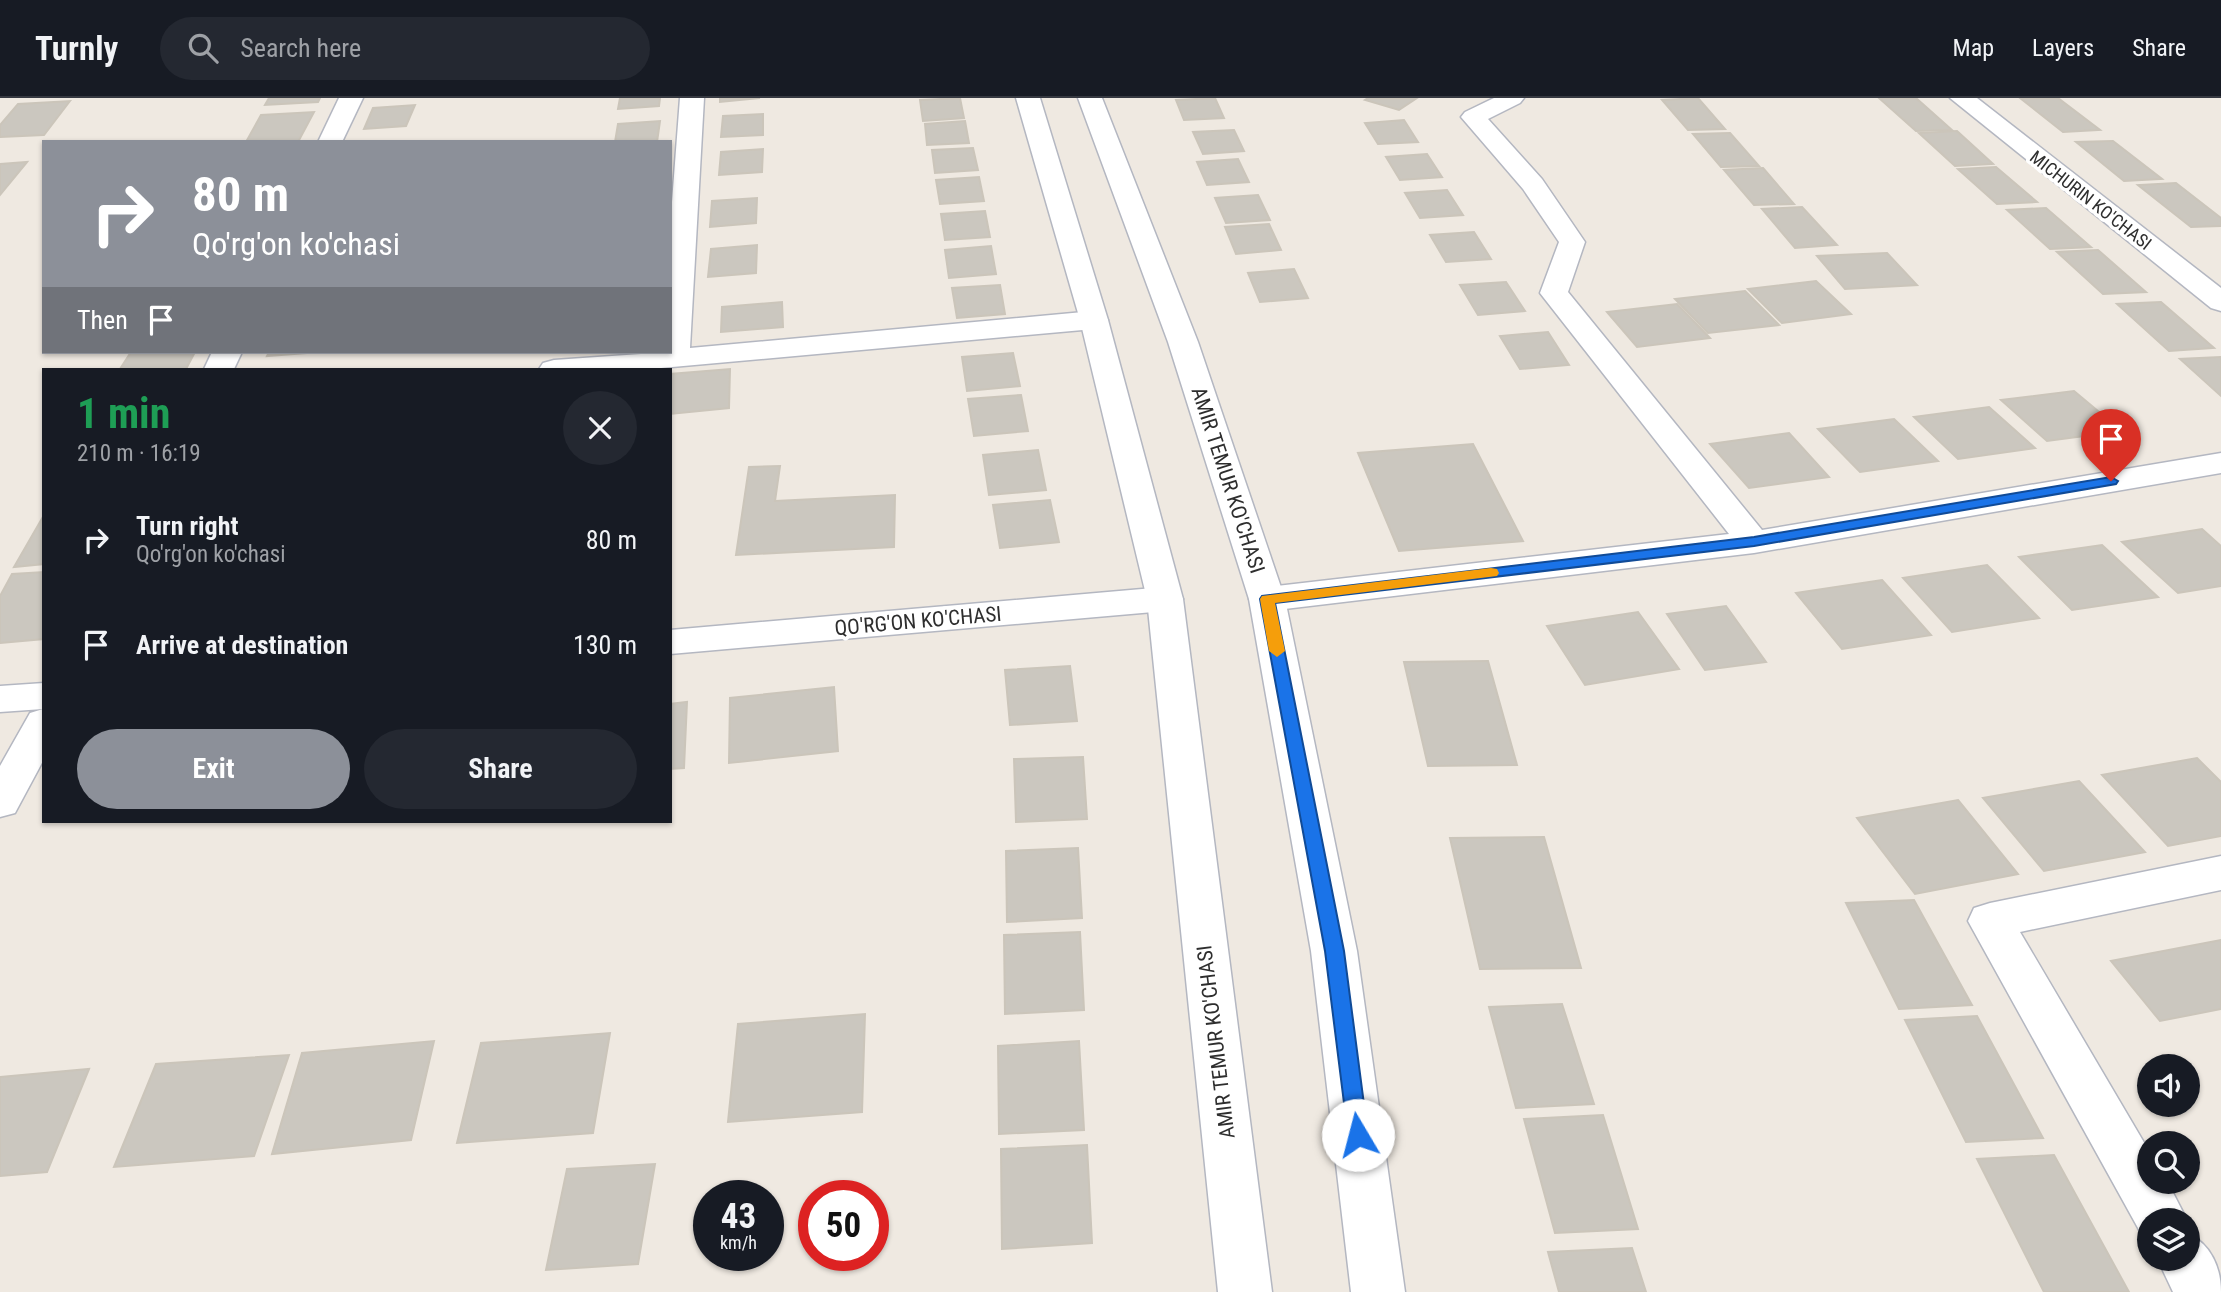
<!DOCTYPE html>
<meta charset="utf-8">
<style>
body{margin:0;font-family:"Roboto Condensed",sans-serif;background:#242831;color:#f1f3f6;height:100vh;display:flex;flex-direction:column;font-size:26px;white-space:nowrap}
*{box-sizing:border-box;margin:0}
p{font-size:23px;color:#9ea1a6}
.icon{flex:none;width:38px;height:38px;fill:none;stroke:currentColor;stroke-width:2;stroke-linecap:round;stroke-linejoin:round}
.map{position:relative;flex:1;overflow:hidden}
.panel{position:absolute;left:42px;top:270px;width:630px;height:455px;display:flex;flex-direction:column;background:#171b24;border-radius:0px;box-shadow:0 2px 5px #0004}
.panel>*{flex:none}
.guide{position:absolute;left:42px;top:42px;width:630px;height:214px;border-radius:0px;box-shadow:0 2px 5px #0004;background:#8c9099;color:#fff;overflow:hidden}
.tools{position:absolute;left:2137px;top:956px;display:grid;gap:14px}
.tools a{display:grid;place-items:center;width:63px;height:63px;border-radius:50%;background:#171b24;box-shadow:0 2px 5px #0004;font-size:35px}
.speed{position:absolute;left:693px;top:1082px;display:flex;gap:14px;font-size:35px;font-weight:700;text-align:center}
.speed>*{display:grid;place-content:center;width:91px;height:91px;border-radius:50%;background:#171b24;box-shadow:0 2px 5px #0004;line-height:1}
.speed small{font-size:18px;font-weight:400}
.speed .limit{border:10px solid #d22;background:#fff;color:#111}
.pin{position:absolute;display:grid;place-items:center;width:60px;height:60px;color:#fff;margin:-72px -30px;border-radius:50% 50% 50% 0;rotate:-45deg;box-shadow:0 0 7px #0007}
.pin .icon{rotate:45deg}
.me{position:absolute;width:77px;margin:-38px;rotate:352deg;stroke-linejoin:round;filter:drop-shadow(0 0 5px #0008)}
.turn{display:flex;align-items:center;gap:24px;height:147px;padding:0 35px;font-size:32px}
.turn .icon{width:91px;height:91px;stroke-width:2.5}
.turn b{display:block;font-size:49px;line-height:60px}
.then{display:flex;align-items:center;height:66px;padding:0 35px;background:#0003;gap:14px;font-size:26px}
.round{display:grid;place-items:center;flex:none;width:74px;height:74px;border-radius:37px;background:#242831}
.headline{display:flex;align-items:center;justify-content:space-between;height:119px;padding:0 35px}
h1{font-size:42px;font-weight:700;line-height:52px;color:#1e9e55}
.action{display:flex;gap:14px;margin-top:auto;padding:14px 35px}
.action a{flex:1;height:80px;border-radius:42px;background:#8c9099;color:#fff;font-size:28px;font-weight:700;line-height:80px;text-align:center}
.action a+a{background:#242831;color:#f1f3f6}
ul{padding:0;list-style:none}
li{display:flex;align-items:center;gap:21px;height:105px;padding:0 35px}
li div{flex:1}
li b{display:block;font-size:26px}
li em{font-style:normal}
header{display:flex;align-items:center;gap:42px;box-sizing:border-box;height:98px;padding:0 35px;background:#171b24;border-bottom:2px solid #363941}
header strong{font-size:33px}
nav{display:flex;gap:38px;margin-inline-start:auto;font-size:24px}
.search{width:490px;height:63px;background:#242831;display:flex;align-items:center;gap:18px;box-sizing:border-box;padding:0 24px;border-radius:38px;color:#9ea1a6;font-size:26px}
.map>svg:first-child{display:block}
.building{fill:#cbc7bf;stroke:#cbc5ba;stroke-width:2}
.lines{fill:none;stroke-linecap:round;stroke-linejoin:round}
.minor-casing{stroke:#b4b7c1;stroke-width:3}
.secondary-casing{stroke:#b4b7c1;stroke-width:3}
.minor{fill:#fff;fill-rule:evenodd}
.secondary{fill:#fff;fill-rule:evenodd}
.route{fill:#1a73e8;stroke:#114b97;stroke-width:2}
.slow{fill:#f59e0b}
.labels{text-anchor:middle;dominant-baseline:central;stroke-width:7;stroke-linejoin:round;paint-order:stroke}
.far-street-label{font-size:18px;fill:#2e2e2e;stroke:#fff}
.street-label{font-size:21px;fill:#2e2e2e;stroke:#fff}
</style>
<header>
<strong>Turnly</strong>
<div class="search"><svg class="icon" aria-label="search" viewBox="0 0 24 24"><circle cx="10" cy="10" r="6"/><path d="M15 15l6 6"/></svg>Search here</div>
<nav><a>Map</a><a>Layers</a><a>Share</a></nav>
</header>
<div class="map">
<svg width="2221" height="1194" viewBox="0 0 2221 1194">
<rect width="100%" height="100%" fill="#efe9e1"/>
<!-- building -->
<g class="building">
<polygon points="269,0 320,0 318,4 265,7"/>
<polygon points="620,0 660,0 659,8 618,11"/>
<polygon points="720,0 760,0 720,4"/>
<polygon points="960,0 964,20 923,23 920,2"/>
<polygon points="1215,0 1224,20 1184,22 1176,2"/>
<polygon points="1368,0 1417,0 1399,12 1365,2"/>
<polygon points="1698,0 1725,31 1688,32 1662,2"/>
<polygon points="1879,0 1916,0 1952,32 1916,33"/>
<polygon points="2020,0 2058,0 2100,32 2063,34"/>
<polygon points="70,3 44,37 0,39 0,27 18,6"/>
<polygon points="415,7 406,28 364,31 373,10"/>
<polygon points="314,14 298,44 246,44 261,17"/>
<polygon points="763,16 763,37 721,39 723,18"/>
<polygon points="1404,22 1418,44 1378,46 1365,25"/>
<polygon points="660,23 657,44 615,44 618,26"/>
<polygon points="965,23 969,45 927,47 925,26"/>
<polygon points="1234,32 1244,53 1203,56 1193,34"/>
<polygon points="1957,33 1993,66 1955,68 1919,35"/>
<polygon points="1730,35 1759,68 1721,69 1693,36"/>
<polygon points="2113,43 2162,81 2124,83 2076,44"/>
<polygon points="973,50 978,72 935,75 932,52"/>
<polygon points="763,51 762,74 719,77 721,54"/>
<polygon points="1427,56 1442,79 1400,82 1386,59"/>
<polygon points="1238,61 1249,84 1207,87 1197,64"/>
<polygon points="27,64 0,97 0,66"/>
<polygon points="1996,69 2037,104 1997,106 1958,71"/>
<polygon points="1763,70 1794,106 1754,107 1724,72"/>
<polygon points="979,79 984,103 940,106 936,82"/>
<polygon points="2176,85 2221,120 2221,128 2191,129 2138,87"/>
<polygon points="1447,92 1463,117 1420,120 1405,95"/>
<polygon points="1258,97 1270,122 1226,125 1215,100"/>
<polygon points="757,100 756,125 710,129 712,103"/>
<polygon points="1802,109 1837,147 1795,150 1762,111"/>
<polygon points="2046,110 2091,149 2050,151 2007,112"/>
<polygon points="985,113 990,139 945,142 941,116"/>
<polygon points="1269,126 1281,152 1236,156 1225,129"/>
<polygon points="1474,134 1491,161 1446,164 1430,137"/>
<polygon points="757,147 756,175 708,179 711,151"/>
<polygon points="991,148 996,176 949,180 945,152"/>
<polygon points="2098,152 2146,194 2103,196 2057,154"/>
<polygon points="1887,155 1917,187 1845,191 1817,158"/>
<polygon points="1294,171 1308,200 1260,204 1248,175"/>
<polygon points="1816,183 1851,216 1782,225 1748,191"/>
<polygon points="1506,184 1525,213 1478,217 1460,187"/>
<polygon points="1000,187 1005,216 957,220 952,190"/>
<polygon points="1745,193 1779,227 1708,235 1675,201"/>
<polygon points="782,204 783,229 721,234 722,209"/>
<polygon points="2161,204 2214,250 2169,253 2117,206"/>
<polygon points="1677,206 1710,240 1637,249 1607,214"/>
<polygon points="1548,234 1569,267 1520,271 1500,238"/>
<polygon points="131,254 195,254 186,271 120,271"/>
<polygon points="269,254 320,254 267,258"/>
<polygon points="1013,255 1020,288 967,293 962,259"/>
<polygon points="2221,259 2221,298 2180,261"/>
<polygon points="730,271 729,310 670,316 670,276"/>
<polygon points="2074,293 2122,333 2047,343 2001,302"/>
<polygon points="1021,297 1028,333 974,338 968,301"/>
<polygon points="1989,309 2035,350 1958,361 1914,319"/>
<polygon points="1894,321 1938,363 1860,374 1818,331"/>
<polygon points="1789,335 1829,379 1749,390 1710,346"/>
<polygon points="1473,346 1523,443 1399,453 1358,355"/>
<polygon points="1038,352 1046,392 989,397 983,357"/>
<polygon points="780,368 775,403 895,397 894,449 736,457 749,369"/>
<polygon points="1050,402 1059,444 1000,450 993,407"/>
<polygon points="44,417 44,466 14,469"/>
<polygon points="2202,431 2221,448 2221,488 2178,495 2122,444"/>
<polygon points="2102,447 2158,499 2072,512 2019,459"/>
<polygon points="1987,467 2039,520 1952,534 1903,480"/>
<polygon points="44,474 44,541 0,545 0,498 12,476"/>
<polygon points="1882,482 1931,537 1842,551 1796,495"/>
<polygon points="1726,508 1766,564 1705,572 1667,516"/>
<polygon points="1638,514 1679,571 1585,587 1547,528"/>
<polygon points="1488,563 1517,667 1428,668 1404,564"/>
<polygon points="1070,568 1077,623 1010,627 1005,572"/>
<polygon points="834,589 838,653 729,665 730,600"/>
<polygon points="687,604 684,670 670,671 670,606"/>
<polygon points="1083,659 1087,721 1016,724 1014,661"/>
<polygon points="2197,660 2221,684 2221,738 2168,748 2102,677"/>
<polygon points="2079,683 2145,754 2044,773 1983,700"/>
<polygon points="1958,702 2018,776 1915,796 1857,720"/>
<polygon points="1544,739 1581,870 1480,871 1450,740"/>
<polygon points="1078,750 1082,820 1007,824 1006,753"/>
<polygon points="1914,802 1972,907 1899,911 1846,805"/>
<polygon points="1080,834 1084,912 1005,916 1004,837"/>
<polygon points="2221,842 2221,911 2160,923 2111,863"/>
<polygon points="1562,906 1594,1006 1516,1010 1489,909"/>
<polygon points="865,916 862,1014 728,1024 738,926"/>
<polygon points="1977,918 2043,1040 1966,1044 1905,922"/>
<polygon points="610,935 593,1035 457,1045 481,945"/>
<polygon points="434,943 411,1042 272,1056 302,955"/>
<polygon points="1079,943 1084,1032 999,1036 998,948"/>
<polygon points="289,957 254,1058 114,1069 156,966"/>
<polygon points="89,971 47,1074 0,1078 0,979"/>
<polygon points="1603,1017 1638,1131 1555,1135 1524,1021"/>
<polygon points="1087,1047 1092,1145 1002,1151 1001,1051"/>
<polygon points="2054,1057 2129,1194 2044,1194 1977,1061"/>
<polygon points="655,1066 638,1166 546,1172 567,1071"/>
<polygon points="1632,1150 1646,1194 1559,1194 1548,1154"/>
</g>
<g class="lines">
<defs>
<g id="minor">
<polygon points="339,0 363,0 342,44 318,44"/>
<polygon points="680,0 704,0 690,250 1094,213 1104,216 1108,222 1104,228 1094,231 650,271 539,271 543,265 554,262 670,254 670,130"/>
<polygon points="1494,0 1524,0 1520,5 1488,21 1542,81 1585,144 1568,194 1762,432 2221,355 2221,375 1754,455 1267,513 1254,509 1249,501 1254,493 1267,489 1729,436 1540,195 1559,144 1523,91 1461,19 1465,14"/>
<polygon points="1950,0 1977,0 2221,190 2221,213 2211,210"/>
<polygon points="212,254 242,254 234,271 204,271"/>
<polygon points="1165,489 1178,493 1183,501 1178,509 1165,513 670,556 670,532"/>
<polygon points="44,585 44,661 15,715 0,719 0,668 30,615 43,611 0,614 0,588"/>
<polygon points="2221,758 2221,792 2020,834 2149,1053 2149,1083 2167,1083 2187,1122 2149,1122 2149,1142 2143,1139 1968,823 1974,810 1990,805"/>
<path d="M 2188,1136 C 2211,1146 2221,1170 2221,1194 L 2173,1194 L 2157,1160 L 2188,1160 Z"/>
</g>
<g id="secondary">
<polygon points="1016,0 1040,0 1108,222 1183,501 1272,1194 1218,1194 1147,501 1080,222"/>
<polygon points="1078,0 1102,0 1198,244 1285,501 1357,853 1405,1194 1351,1194 1311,853 1249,501 1168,244"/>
</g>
</defs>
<!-- minor casing -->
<use href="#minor" class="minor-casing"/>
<!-- secondary casing -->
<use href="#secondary" class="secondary-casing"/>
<!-- minor -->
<use href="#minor" class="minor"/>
<!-- secondary -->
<use href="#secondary" class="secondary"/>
</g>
<!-- route -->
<polygon class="route" points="2111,379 2118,383 2116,386 1754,448 1275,505 1344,853 1368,1037 1365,1043 1358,1046 1351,1043 1348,1037 1325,853 1260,501 1262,498 1754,439"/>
<!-- slow -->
<polygon class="slow" points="1491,470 1497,471 1499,475 1497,478 1275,505 1285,553 1277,559 1269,553 1260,501 1262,498"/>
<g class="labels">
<!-- far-street labels -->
<g class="far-street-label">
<text transform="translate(2091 102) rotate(38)">MICHURIN KO'CHASI</text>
</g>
<!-- street labels -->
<g class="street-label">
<text transform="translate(1228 382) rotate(72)">AMIR TEMUR KO'CHASI</text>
<text transform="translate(918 523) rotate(-5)">QO'RG'ON KO'CHASI</text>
<text transform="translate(1216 944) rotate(-97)">AMIR TEMUR KO'CHASI</text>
</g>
</g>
</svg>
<div class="tools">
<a><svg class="icon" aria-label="sound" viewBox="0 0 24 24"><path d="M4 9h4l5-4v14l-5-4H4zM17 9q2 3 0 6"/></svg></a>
<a><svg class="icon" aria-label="search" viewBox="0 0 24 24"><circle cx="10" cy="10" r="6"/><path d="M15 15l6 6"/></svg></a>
<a><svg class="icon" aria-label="layers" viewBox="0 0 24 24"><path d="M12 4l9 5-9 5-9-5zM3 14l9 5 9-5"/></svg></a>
</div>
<div class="speed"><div>43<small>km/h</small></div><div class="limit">50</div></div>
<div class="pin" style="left:2111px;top:383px;background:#d93025"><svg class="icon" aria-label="arrive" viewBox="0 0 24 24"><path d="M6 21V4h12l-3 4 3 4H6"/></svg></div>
<svg class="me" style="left:1358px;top:1037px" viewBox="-20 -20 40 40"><circle r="19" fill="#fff"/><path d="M0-13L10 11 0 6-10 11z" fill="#1a73e8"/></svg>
<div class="guide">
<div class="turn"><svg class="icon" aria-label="right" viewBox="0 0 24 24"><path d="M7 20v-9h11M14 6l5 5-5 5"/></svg><div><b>80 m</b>Qo'rg'on ko'chasi</div></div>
<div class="then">Then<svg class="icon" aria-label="arrive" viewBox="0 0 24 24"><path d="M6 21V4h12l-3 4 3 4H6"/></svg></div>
</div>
<section class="panel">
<div class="headline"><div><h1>1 min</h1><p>210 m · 16:19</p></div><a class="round"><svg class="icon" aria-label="close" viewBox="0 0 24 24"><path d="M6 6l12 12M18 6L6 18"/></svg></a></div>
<ul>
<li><svg class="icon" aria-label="right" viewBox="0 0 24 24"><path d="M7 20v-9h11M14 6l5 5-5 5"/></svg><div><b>Turn right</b><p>Qo'rg'on ko'chasi</p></div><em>80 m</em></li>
<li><svg class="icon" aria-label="arrive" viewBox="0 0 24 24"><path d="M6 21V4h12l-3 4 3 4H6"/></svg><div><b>Arrive at destination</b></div><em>130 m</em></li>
</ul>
<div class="action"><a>Exit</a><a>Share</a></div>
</section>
</div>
